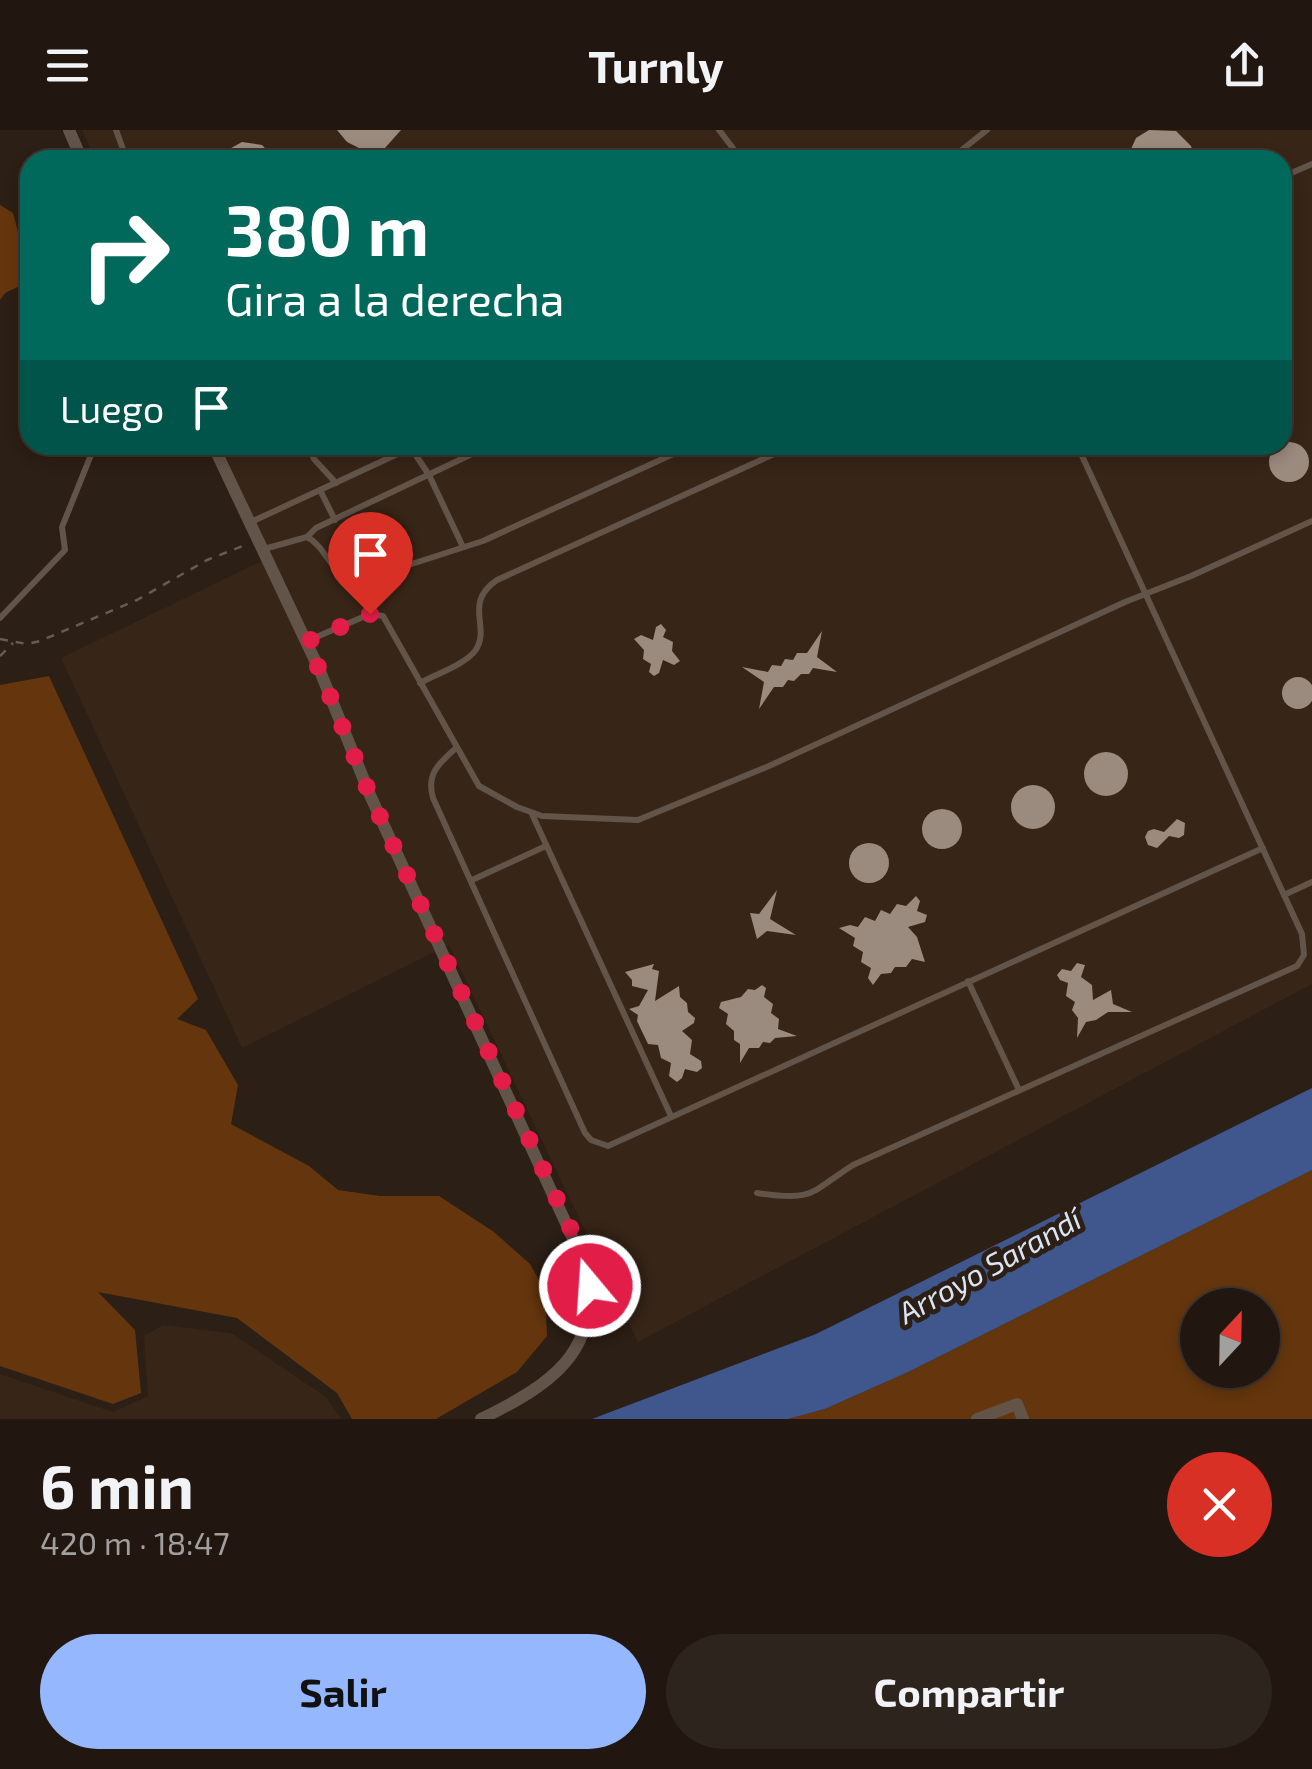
<!DOCTYPE html>
<html lang="es">
<meta charset="utf-8">
<style>
body{margin:0;font-family:"Exo 2",sans-serif;background:#2d241e;color:#f1f3f6;height:100vh;display:flex;flex-direction:column;font-size:38px;white-space:nowrap}
*{box-sizing:border-box;margin:0}
p{font-size:32px;color:#a29f9f}
.icon{flex:none;width:55px;height:55px;fill:none;stroke:currentColor;stroke-width:2;stroke-linecap:round;stroke-linejoin:round}
.map{position:relative;height:1289px;overflow:hidden}
.details{display:flex;flex-direction:column;background:#211710;flex:1}
.details>*{flex:none}
.banner{position:absolute;left:20px;top:20px;width:1272px;height:305px;border-radius:30px;box-shadow:0 5px 15px #0003,0 0 0 2px #3e3630;background:#00695c;color:#fff;overflow:hidden}
.needle{width:65px;rotate:22deg}
.tools{position:absolute;left:1180px;top:1158px;display:grid;gap:20px}
.tools a{display:grid;place-items:center;width:100px;height:100px;border-radius:50%;background:#211710;box-shadow:0 5px 15px #0003,0 0 0 2px #3e3630;font-size:50px}
.pin{position:absolute;display:grid;place-items:center;width:85px;height:85px;color:#fff;margin:-102px -42px;border-radius:50% 50% 50% 0;rotate:-45deg;box-shadow:0 0 10px #0007}
.pin .icon{rotate:45deg}
.me{position:absolute;width:110px;margin:-55px;rotate:342deg;stroke-linejoin:round;filter:drop-shadow(0 0 8px #0008)}
.turn{display:flex;align-items:center;gap:35px;height:210px;padding:0 40px;font-size:45px}
.turn .icon{width:130px;height:130px;stroke-width:2.5}
.turn b{display:block;font-size:70px;line-height:85px}
.then{display:flex;align-items:center;height:95px;padding:0 40px;background:#0003;gap:20px;font-size:38px}
.round{display:grid;place-items:center;flex:none;width:105px;height:105px;border-radius:52px;background:#2d241e}
.head{display:flex;align-items:center;justify-content:space-between;height:170px;padding:0 40px}
h1{font-size:60px;font-weight:700;line-height:75px}
.button{display:flex;gap:20px;margin-top:auto;padding:20px 40px}
.button a{flex:1;height:115px;border-radius:60px;background:#95b7fd;color:#111;font-size:40px;font-weight:700;line-height:115px;text-align:center}
.button a+a{background:#2d241e;color:#f1f3f6}
header{display:flex;justify-content:space-between;align-items:center;height:130px;padding:0 40px;background:#211710;font-size:45px;font-weight:700}
.map>svg:first-child{display:block}
.built{fill:#372517}
.green{fill:#65360d;fill-rule:evenodd}
.water{fill:#3f578d}
.building{fill:#9b8a7e}
.lines{fill:none;stroke-linecap:round;stroke-linejoin:round}
.path{stroke:#675b52;stroke-width:2.5;stroke-dasharray:8 8;stroke-linecap:butt}
.lane{stroke:#635449;stroke-width:6}
.street{stroke:#635449;stroke-width:12}
.route{stroke:#e11d48;stroke-width:18;stroke-dasharray:0 32.4}
.labels{text-anchor:middle;dominant-baseline:central;stroke-width:10;stroke-linejoin:round;paint-order:stroke}
.water-label{font-size:30px;font-style:italic;fill:#dce5f5;stroke:#2c1f15}
</style>
<header><svg class="icon" aria-label="menu" viewBox="0 0 24 24"><path d="M4 6h16M4 12h16M4 18h16"/></svg>Turnly<svg class="icon" aria-label="share" viewBox="0 0 24 24"><path d="M12 15V3M7 8l5-5 5 5M5 13v7h14v-7"/></svg></header>
<div class="map">
<svg width="1312" height="1289" viewBox="0 0 1312 1289">
<rect width="100%" height="100%" fill="#2c1f15"/>
<!-- built -->
<g class="built">
<polygon points="82,0 1312,0 1312,854 638,1212 449,815 242,918 61,528 270,427 221,315 1282,315 1282,30 95,30"/>
<polygon points="163,1195 231,1203 326,1267 341,1289 0,1289 0,1244 113,1282 148,1266 144,1206"/>
</g>
<!-- green -->
<g class="green">
<polygon points="0,75 13,83 27,134 22,155 5,163 0,170"/>
<polygon points="49,546 198,869 177,889 206,900 238,955 231,994 309,1036 338,1060 380,1066 439,1066 494,1102 530,1134 545,1161 547,1206 517,1242 436,1289 352,1289 337,1263 237,1188 98,1162 135,1200 141,1263 113,1274 0,1236 0,555"/>
<path d="M 1312,1040 L 1312,1289 L 788,1289 L 825,1279 L 906,1243 ZM 1198,1175 L 1262,1175 L 1262,1240 L 1198,1240 Z"/>
</g>
<!-- water -->
<polygon class="water" points="1312,958 1312,1040 906,1243 825,1279 788,1289 592,1289 816,1204"/>
<!-- building -->
<g class="building">
<polygon points="337,0 401,0 385,18 365,21 347,12"/>
<polygon points="1149,0 1176,1 1191,16 1196,30 1126,30 1136,8"/>
<polygon points="242,12 262,15 276,30 218,30 224,22"/>
<circle cx="1289" cy="332" r="20"/>
<polygon points="661,494 666,500 663,507 673,512 672,521 680,531 674,535 663,530 659,543 654,546 649,542 651,534 643,529 644,520 634,509 641,505 653,510 656,497"/>
<polygon points="822,501 817,527 837,542 813,538 809,544 801,544 794,551 788,550 783,557 774,557 759,579 764,552 742,537 768,542 772,535 781,536 785,529 793,530 797,523 807,523"/>
<circle cx="1298" cy="563" r="16"/>
<circle cx="1106" cy="644" r="22"/>
<circle cx="1033" cy="677" r="22"/>
<circle cx="942" cy="699" r="20"/>
<polygon points="1177,689 1185,693 1184,705 1179,708 1169,706 1157,718 1148,715 1145,707 1148,701 1154,699 1164,702"/>
<circle cx="869" cy="733" r="20"/>
<polygon points="777,760 770,789 796,805 767,801 757,809 750,783 759,784"/>
<polygon points="916,766 920,771 917,781 927,785 925,792 908,797 917,807 925,832 912,829 906,837 895,837 891,843 881,844 873,855 868,848 871,838 861,832 863,822 853,816 855,808 839,798 850,795 858,797 865,787 875,791 881,780 890,784 897,774 906,776"/>
<polygon points="1077,833 1085,835 1081,847 1092,855 1093,870 1111,860 1113,874 1132,882 1108,882 1096,890 1086,892 1077,908 1078,888 1072,880 1075,872 1066,866 1068,853 1060,850 1057,845 1062,839 1071,841"/>
<polygon points="654,834 652,839 659,841 655,871 679,856 680,867 687,873 688,882 695,888 694,893 682,901 692,910 690,924 701,931 702,938 697,942 685,939 682,948 677,952 669,946 671,933 661,928 658,915 648,914 637,891 638,885 629,879 639,876 648,860 632,856 632,850 625,842"/>
<polygon points="762,855 766,858 764,867 773,874 771,883 779,889 778,899 797,906 775,908 770,913 763,912 759,918 749,918 740,933 740,914 734,910 734,901 726,894 728,884 719,878 721,872 741,867 748,859 755,860"/>
</g>
<g class="lines">
<!-- path -->
<g class="path">
<polyline points="0,509 27,514 40,511 137,470 207,430 248,414"/>
<polyline points="0,526 13,513"/>
</g>
<!-- lane -->
<g class="lane">
<polyline points="116,0 127,30"/>
<polyline points="719,0 742,30"/>
<polyline points="949,30 987,0"/>
<polyline points="1282,47 1312,34"/>
<polyline points="308,315 314,329 336,353"/>
<polyline points="411,318 429,345 463,417"/>
<polyline points="320,360 335,390"/>
<polyline points="251,392 417,315"/>
<polyline points="307,407 316,398 491,315"/>
<path d="M 264,419 L 307,407 C 329,418 332,453 362,450 L 483,411 L 693,315"/>
<polyline points="0,488 65,420 62,397 95,315"/>
<polyline points="307,511 370,484 383,486 479,656 517,677 542,686 638,690 769,636 1125,472 1191,446 1312,391"/>
<path d="M 420,553 C 436,544 464,535 475,521 C 492,497 462,474 497,450 L 794,315"/>
<path d="M 456,618 C 439,633 426,644 433,668 L 585,1003 L 591,1010 L 608,1016 L 1263,718"/>
<polyline points="532,684 671,986"/>
<polyline points="472,750 546,716"/>
<polyline points="1284,765 1312,752"/>
<polyline points="968,851 1019,960"/>
<path d="M 757,1063 C 815,1071 808,1064 853,1035 L 1297,836 L 1304,825 L 1302,804 L 1077,315"/>
</g>
<!-- street -->
<g class="street">
<polyline points="69,0 82,30"/>
<path d="M 213,315 L 320,541 L 370,665 L 586,1137 C 603,1223 548,1256 481,1289"/>
<polyline points="977,1289 1017,1274 1023,1289"/>
</g>
</g>
<g class="lines">
<!-- route -->
<polyline class="route" points="370,484 306,512 320,541 370,665 574,1106 586,1137 590,1156"/>
</g>
<g class="labels">
<!-- water labels -->
<g class="water-label">
<text transform="translate(989 1135) rotate(-29)">Arroyo Sarandí</text>
</g>
</g>
</svg>
<div class="tools">
<a><svg class="needle" viewBox="-14 -14 28 28"><path d="M0-13l5 13h-10z" fill="#e53935"/><path d="M0 13l5-13h-10z" fill="#a29f9f"/></svg></a>
</div>
<div class="pin" style="left:370px;top:484px;background:#d93025"><svg class="icon" aria-label="arrive" viewBox="0 0 24 24"><path d="M6 21V4h12l-3 4 3 4H6"/></svg></div>
<svg class="me" style="left:590px;top:1156px" viewBox="-20 -20 40 40"><circle r="17" fill="#e11d48" stroke="#fff" stroke-width="3"/><path d="M0-11L8 9 0 5-8 9z" fill="#fff"/></svg>
<div class="banner">
<div class="turn"><svg class="icon" aria-label="right" viewBox="0 0 24 24"><path d="M7 20v-9h11M14 6l5 5-5 5"/></svg><div><b>380 m</b>Gira a la derecha</div></div>
<div class="then">Luego<svg class="icon" aria-label="arrive" viewBox="0 0 24 24"><path d="M6 21V4h12l-3 4 3 4H6"/></svg></div>
</div>
</div>
<section class="details">
<div class="head"><div><h1>6 min</h1><p>420 m · 18:47</p></div><a class="round" style="background:#d93025;color:#fff"><svg class="icon" aria-label="close" viewBox="0 0 24 24"><path d="M6 6l12 12M18 6L6 18"/></svg></a></div>
<div class="button"><a>Salir</a><a>Compartir</a></div>
</section>
